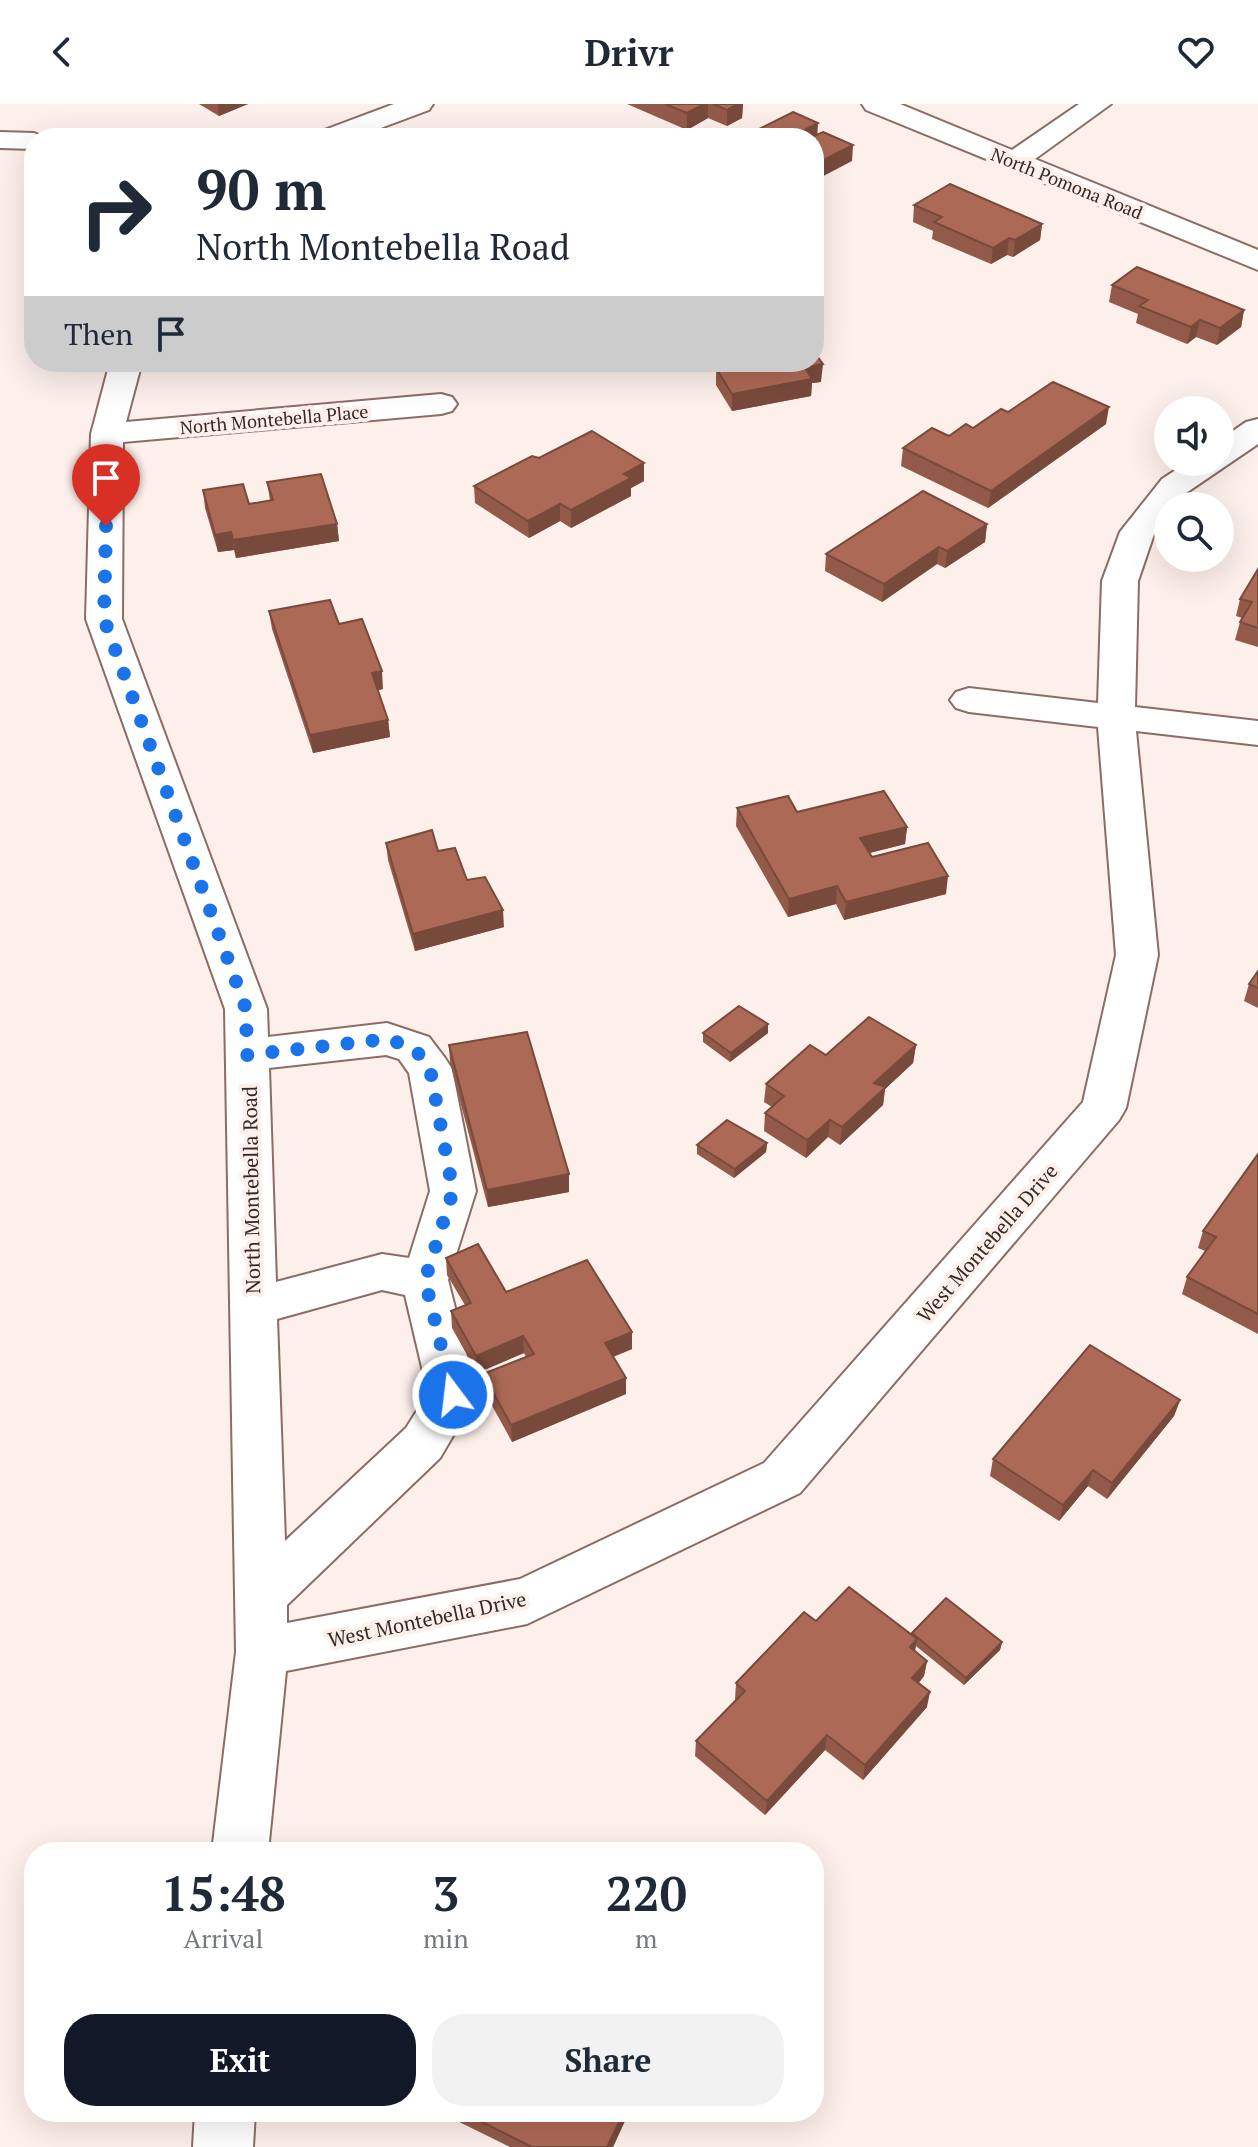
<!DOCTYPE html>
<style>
body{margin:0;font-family:"PT Serif",serif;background:#f2f2f3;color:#1f2937;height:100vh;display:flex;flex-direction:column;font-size:30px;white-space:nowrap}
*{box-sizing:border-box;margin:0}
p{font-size:26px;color:#747a83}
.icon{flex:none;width:44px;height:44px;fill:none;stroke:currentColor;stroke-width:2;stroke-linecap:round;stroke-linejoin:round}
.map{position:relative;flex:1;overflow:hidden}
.drawer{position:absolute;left:24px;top:1738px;width:800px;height:280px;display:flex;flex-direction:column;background:#fff;border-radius:32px;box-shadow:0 8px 32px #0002}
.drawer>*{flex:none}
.hud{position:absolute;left:24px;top:24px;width:800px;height:244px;border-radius:32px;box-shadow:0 8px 32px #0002;background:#fff;color:#1f2937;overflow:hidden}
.tools{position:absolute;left:1154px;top:292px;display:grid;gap:16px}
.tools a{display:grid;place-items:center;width:80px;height:80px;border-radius:50%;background:#fff;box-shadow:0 8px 32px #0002;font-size:40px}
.pin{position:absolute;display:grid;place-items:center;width:68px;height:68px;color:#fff;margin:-82px -34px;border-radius:50% 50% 50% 0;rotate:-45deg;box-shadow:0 0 8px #0007}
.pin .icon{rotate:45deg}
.me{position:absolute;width:88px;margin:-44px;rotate:345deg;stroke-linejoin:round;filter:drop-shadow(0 0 6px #0008)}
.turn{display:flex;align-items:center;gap:28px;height:168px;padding:0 40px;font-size:36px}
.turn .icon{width:104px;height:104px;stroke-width:2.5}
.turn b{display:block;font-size:56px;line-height:68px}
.then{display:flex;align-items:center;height:76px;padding:0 40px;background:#0003;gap:16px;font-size:30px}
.eta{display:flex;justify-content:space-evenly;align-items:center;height:136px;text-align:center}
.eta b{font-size:48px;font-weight:600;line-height:56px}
.cta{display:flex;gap:16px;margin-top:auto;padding:16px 40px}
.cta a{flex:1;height:92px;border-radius:32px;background:#111827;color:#fff;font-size:32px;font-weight:600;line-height:92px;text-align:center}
.cta a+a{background:#f2f2f3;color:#1f2937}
header{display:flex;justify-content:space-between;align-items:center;height:104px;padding:0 40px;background:#fff;font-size:36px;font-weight:600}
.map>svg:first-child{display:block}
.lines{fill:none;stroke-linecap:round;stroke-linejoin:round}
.minor-casing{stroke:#8b6d64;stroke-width:4}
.minor{fill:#fff;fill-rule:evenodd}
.wall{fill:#945a49}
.shaded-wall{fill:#784a3c}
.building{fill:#ac6955;stroke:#784a3c;stroke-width:2}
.route{stroke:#1a73e8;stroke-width:14;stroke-dasharray:0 25.2}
.labels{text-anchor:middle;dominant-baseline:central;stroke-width:8;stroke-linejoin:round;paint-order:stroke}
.far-street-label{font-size:18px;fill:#362925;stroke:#fdefea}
.street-label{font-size:20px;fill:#362925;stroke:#fdefea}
</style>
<header><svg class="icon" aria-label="back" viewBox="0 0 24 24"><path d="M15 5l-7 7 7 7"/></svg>Drivr<svg class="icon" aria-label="heart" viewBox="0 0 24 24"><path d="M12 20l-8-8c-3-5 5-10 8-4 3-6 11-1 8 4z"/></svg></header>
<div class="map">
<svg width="1258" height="2043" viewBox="0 0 1258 2043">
<rect width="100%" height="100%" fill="#fdefea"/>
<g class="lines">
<defs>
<g id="minor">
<polygon points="394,0 433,0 429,6 354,34 315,34 319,28"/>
<polygon points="862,0 900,0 1012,46 1079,0 1111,0 1035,55 1258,146 1258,166 866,6"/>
<polygon points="0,28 34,29 46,34 34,34 34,45 0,44"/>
<path d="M 110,258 L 142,258 L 126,318 L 441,290 L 452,293 L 457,300 L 452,307 L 441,310 L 123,338 L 122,515 L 267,905 L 268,933 L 387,919 L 429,933 L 445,954 L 452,965 L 476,1087 L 448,1176 L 477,1291 L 440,1354 L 287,1501 L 287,1519 L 520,1475 L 764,1359 L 1083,998 L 1116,851 L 1098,623 L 969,608 L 956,604 L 950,596 L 956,588 L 969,584 L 1098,599 L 1102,477 L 1120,428 L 1162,375 L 1188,358 L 1220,358 L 1220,336 L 1246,318 L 1258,315 L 1258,340 L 1186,389 L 1176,402 L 1168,402 L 1168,412 L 1154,430 L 1138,477 L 1135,603 L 1258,617 L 1258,641 L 1136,627 L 1158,851 L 1126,1004 L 1119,1016 L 800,1389 L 527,1520 L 286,1567 L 268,1748 L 212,1748 L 236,1548 L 225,905 L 86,515 L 91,330 ZM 386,951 L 399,955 L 409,969 L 430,1087 L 409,1154 L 382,1150 L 276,1178 L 269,964 ZM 382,1186 L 405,1191 L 428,1289 L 406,1324 L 285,1437 L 277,1215 Z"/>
<polygon points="195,2008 255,2008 253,2043 193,2043"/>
</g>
</defs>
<!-- minor casing -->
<use href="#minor" class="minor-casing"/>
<!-- minor -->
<use href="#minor" class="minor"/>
</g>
<!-- wall -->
<g class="wall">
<polygon points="199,0 248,0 219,12"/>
<polygon points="627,0 743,0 742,14 727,22 708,14 687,26"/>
<polygon points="914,101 1042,120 1040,136 1013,153 1007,151 991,160 932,135 933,127 913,118"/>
<polygon points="1112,181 1244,206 1241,223 1217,241 1196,233 1187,240 1136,219 1138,210 1109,198"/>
<polygon points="719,258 814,258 821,278 812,279 811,292 732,307 716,281 716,264 722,263"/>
<polygon points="1008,308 1106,320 988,404 901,362 903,344 949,332 973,324"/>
<polygon points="539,354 644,377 631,384 631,392 571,424 560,417 529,434 475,399 474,382"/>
<polygon points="267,378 337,420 339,437 236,454 234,446 218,448 205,404 203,386 249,400 270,396"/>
<polygon points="987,420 985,438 945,464 937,460 882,498 825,467 826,450"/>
<polygon points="1258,465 1258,543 1235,536 1240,518 1242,514 1236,512 1240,495"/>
<polygon points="269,507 339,520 383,585 378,586 388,616 390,633 313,649 272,525"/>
<polygon points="737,704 797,708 907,723 905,740 869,749 872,753 946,790 844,816 836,800 788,813 736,722"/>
<polygon points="386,739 438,747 467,776 504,823 415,847 388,756"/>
<polygon points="1258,867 1258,904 1244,897 1249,880"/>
<polygon points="768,920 768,929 730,958 703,938 703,929"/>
<polygon points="449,941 569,1088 488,1103 450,959"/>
<polygon points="916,941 913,959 885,985 883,1001 840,1041 828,1033 806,1054 764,1027 765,1009 772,1003 764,998 766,980 826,951"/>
<polygon points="767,1039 766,1048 734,1074 697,1050 697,1041"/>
<polygon points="1258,1050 1258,1230 1182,1190 1187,1173 1205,1147 1198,1144 1203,1127"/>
<polygon points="446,1154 506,1188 632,1245 613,1253 626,1290 512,1338 484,1287 483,1270 526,1253 524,1249 477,1269 452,1224 451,1207 465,1201 447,1171"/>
<polygon points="1180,1296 1174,1312 1107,1395 1088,1382 1059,1417 990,1372 993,1355"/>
<polygon points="816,1517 911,1530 912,1529 1002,1538 1000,1546 964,1581 916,1542 915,1547 927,1557 924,1572 919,1579 927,1603 863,1676 825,1646 765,1711 695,1652 696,1637 736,1596 735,1595 736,1579"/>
<polygon points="445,2008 629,2008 613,2043 510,2043 445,2011"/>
</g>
<!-- shaded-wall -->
<g class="shaded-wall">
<polygon points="218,0 248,0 219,12"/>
<polygon points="704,0 708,0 708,14 687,26 687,9"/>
<polygon points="738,0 743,0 742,14 727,22 727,6"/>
<polygon points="818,19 817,36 814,34 795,34 795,31"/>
<polygon points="853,41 852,57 814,77 814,61"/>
<polygon points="1042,120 1040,136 1013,153 1015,136"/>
<polygon points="1009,134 1007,151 991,160 993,144"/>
<polygon points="1244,206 1241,223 1217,241 1220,224"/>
<polygon points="1200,216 1196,233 1187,240 1191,223"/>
<polygon points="727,258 756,258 727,270"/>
<polygon points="823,260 821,278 812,279 811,292 732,307 732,290 805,264"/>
<polygon points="1109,303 1106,320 988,404 991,387"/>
<polygon points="644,359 644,377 631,384 631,392 571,424 571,406 624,370"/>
<polygon points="560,400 560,417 529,434 528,417"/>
<polygon points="337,420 339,437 236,454 233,436"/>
<polygon points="987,420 985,438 945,464 947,447"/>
<polygon points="231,428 234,446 218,448 215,431"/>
<polygon points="939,443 937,460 882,498 884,480"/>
<polygon points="382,567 383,585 374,587 372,569"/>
<polygon points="388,616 390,633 313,649 310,631"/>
<polygon points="907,723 905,740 858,752 860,734"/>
<polygon points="948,772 946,790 844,816 846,798"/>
<polygon points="837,782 836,800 788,813 789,795"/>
<polygon points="503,806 504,823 415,847 413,830"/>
<polygon points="768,920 768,929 730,958 731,949"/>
<polygon points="916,941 913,959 885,985 883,1001 840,1041 842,1023 874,979"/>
<polygon points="830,1016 828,1033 806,1054 807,1036"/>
<polygon points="767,1039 766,1048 734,1074 735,1065"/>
<polygon points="569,1070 569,1088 488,1103 487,1086"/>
<polygon points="632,1228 632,1245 605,1256 605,1239"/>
<polygon points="523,1232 524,1249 477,1269 476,1252"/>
<polygon points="626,1274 626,1290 512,1338 511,1321"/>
<polygon points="1180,1296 1174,1312 1107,1395 1112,1379"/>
<polygon points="1093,1366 1088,1382 1059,1417 1063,1401"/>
<polygon points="917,1535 914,1551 910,1543"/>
<polygon points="1002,1538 1000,1546 964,1581 966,1574"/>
<polygon points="927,1557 924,1572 909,1589 912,1574"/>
<polygon points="930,1588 927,1603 863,1676 865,1661"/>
<polygon points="827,1631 825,1646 765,1711 767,1697"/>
<polygon points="624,2008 629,2008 613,2043 607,2043"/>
</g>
<!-- building -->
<g class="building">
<polygon points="665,0 704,0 687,9"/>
<polygon points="713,0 738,0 727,6"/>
<polygon points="793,8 818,19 795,31 802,34 741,34"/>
<polygon points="823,28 853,41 814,61 814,34 810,34"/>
<polygon points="950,80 1042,120 1015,136 1009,134 993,144 934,118 942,113 914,101"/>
<polygon points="1137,163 1244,206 1220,224 1200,216 1191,223 1139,202 1148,196 1112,181"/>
<polygon points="814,248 823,260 805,264 812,275 732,290 716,264 752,258 814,258"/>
<polygon points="1053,278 1109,303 991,387 903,344 932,324 949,332 966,320 973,324 1001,305 1008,308"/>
<polygon points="592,327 644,359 624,370 631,374 571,406 560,400 528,417 474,382 532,352 539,354"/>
<polygon points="321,370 337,420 233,436 231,428 215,431 203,386 243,380 249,400 273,396 267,378"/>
<polygon points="923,387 987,420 947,447 939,443 884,480 826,450"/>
<polygon points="1258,465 1258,524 1240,518 1252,498 1240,495"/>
<polygon points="330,496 339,520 362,515 382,567 372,569 388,616 310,631 269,507"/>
<polygon points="884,687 907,723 860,734 872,753 928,739 948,772 846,798 837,782 789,795 737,704 788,692 797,708"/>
<polygon points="432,726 438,747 455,744 467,776 485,773 503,806 413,830 386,739"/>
<polygon points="1258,867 1258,884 1249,880"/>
<polygon points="739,902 768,920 731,949 703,929"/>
<polygon points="869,913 916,941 874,979 886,983 842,1023 830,1016 807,1036 765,1009 784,992 766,980 810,941 826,951"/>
<polygon points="527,928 569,1070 487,1086 449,941"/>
<polygon points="727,1016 767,1039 735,1065 697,1041"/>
<polygon points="1258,1050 1258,1210 1187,1173 1216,1133 1203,1127"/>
<polygon points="478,1140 506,1188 587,1156 632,1228 605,1239 626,1274 511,1321 483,1270 534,1250 523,1232 476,1252 451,1207 471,1199 446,1154"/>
<polygon points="1090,1241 1180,1296 1112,1379 1093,1366 1063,1401 993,1355"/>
<polygon points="849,1483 917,1535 910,1543 927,1557 912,1574 930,1588 865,1661 827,1631 767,1697 696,1637 745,1587 736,1579 804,1508 816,1517"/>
<polygon points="946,1494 1002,1538 966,1574 912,1529"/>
<polygon points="462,2008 624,2008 607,2043 532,2043"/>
</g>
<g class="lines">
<!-- route -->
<polyline class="route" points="106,422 104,515 246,905 247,951 387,935 414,944 430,965 453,1087 425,1176 453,1291"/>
</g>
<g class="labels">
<!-- far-street labels -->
<g class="far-street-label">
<text transform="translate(1067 79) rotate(22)">North Pomona Road</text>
<text transform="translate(274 315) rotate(-5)">North Montebella Place</text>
</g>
<!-- street labels -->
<g class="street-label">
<text transform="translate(251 1086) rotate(-91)">North Montebella Road</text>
<text transform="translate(987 1139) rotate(-49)">West Montebella Drive</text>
<text transform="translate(427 1515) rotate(-12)">West Montebella Drive</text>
</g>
</g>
</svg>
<div class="tools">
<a><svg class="icon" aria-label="sound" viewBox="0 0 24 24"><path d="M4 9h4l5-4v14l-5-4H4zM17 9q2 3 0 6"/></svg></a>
<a><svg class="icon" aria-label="search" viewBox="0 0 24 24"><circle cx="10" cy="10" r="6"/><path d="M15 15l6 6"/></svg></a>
</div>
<div class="pin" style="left:106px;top:422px;background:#d93025"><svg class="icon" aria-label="arrive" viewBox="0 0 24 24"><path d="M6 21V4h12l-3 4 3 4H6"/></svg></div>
<svg class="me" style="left:453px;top:1291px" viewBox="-20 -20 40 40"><circle r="17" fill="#1a73e8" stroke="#fff" stroke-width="3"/><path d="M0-11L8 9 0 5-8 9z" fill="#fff"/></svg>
<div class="hud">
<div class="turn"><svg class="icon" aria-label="right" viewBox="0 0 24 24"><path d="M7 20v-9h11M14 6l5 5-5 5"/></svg><div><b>90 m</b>North Montebella Road</div></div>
<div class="then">Then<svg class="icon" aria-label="arrive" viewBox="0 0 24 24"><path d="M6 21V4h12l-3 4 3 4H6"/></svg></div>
</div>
<section class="drawer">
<div class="eta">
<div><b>15:48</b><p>Arrival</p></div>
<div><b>3</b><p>min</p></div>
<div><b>220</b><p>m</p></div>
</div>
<div class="cta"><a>Exit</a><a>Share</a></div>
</section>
</div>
